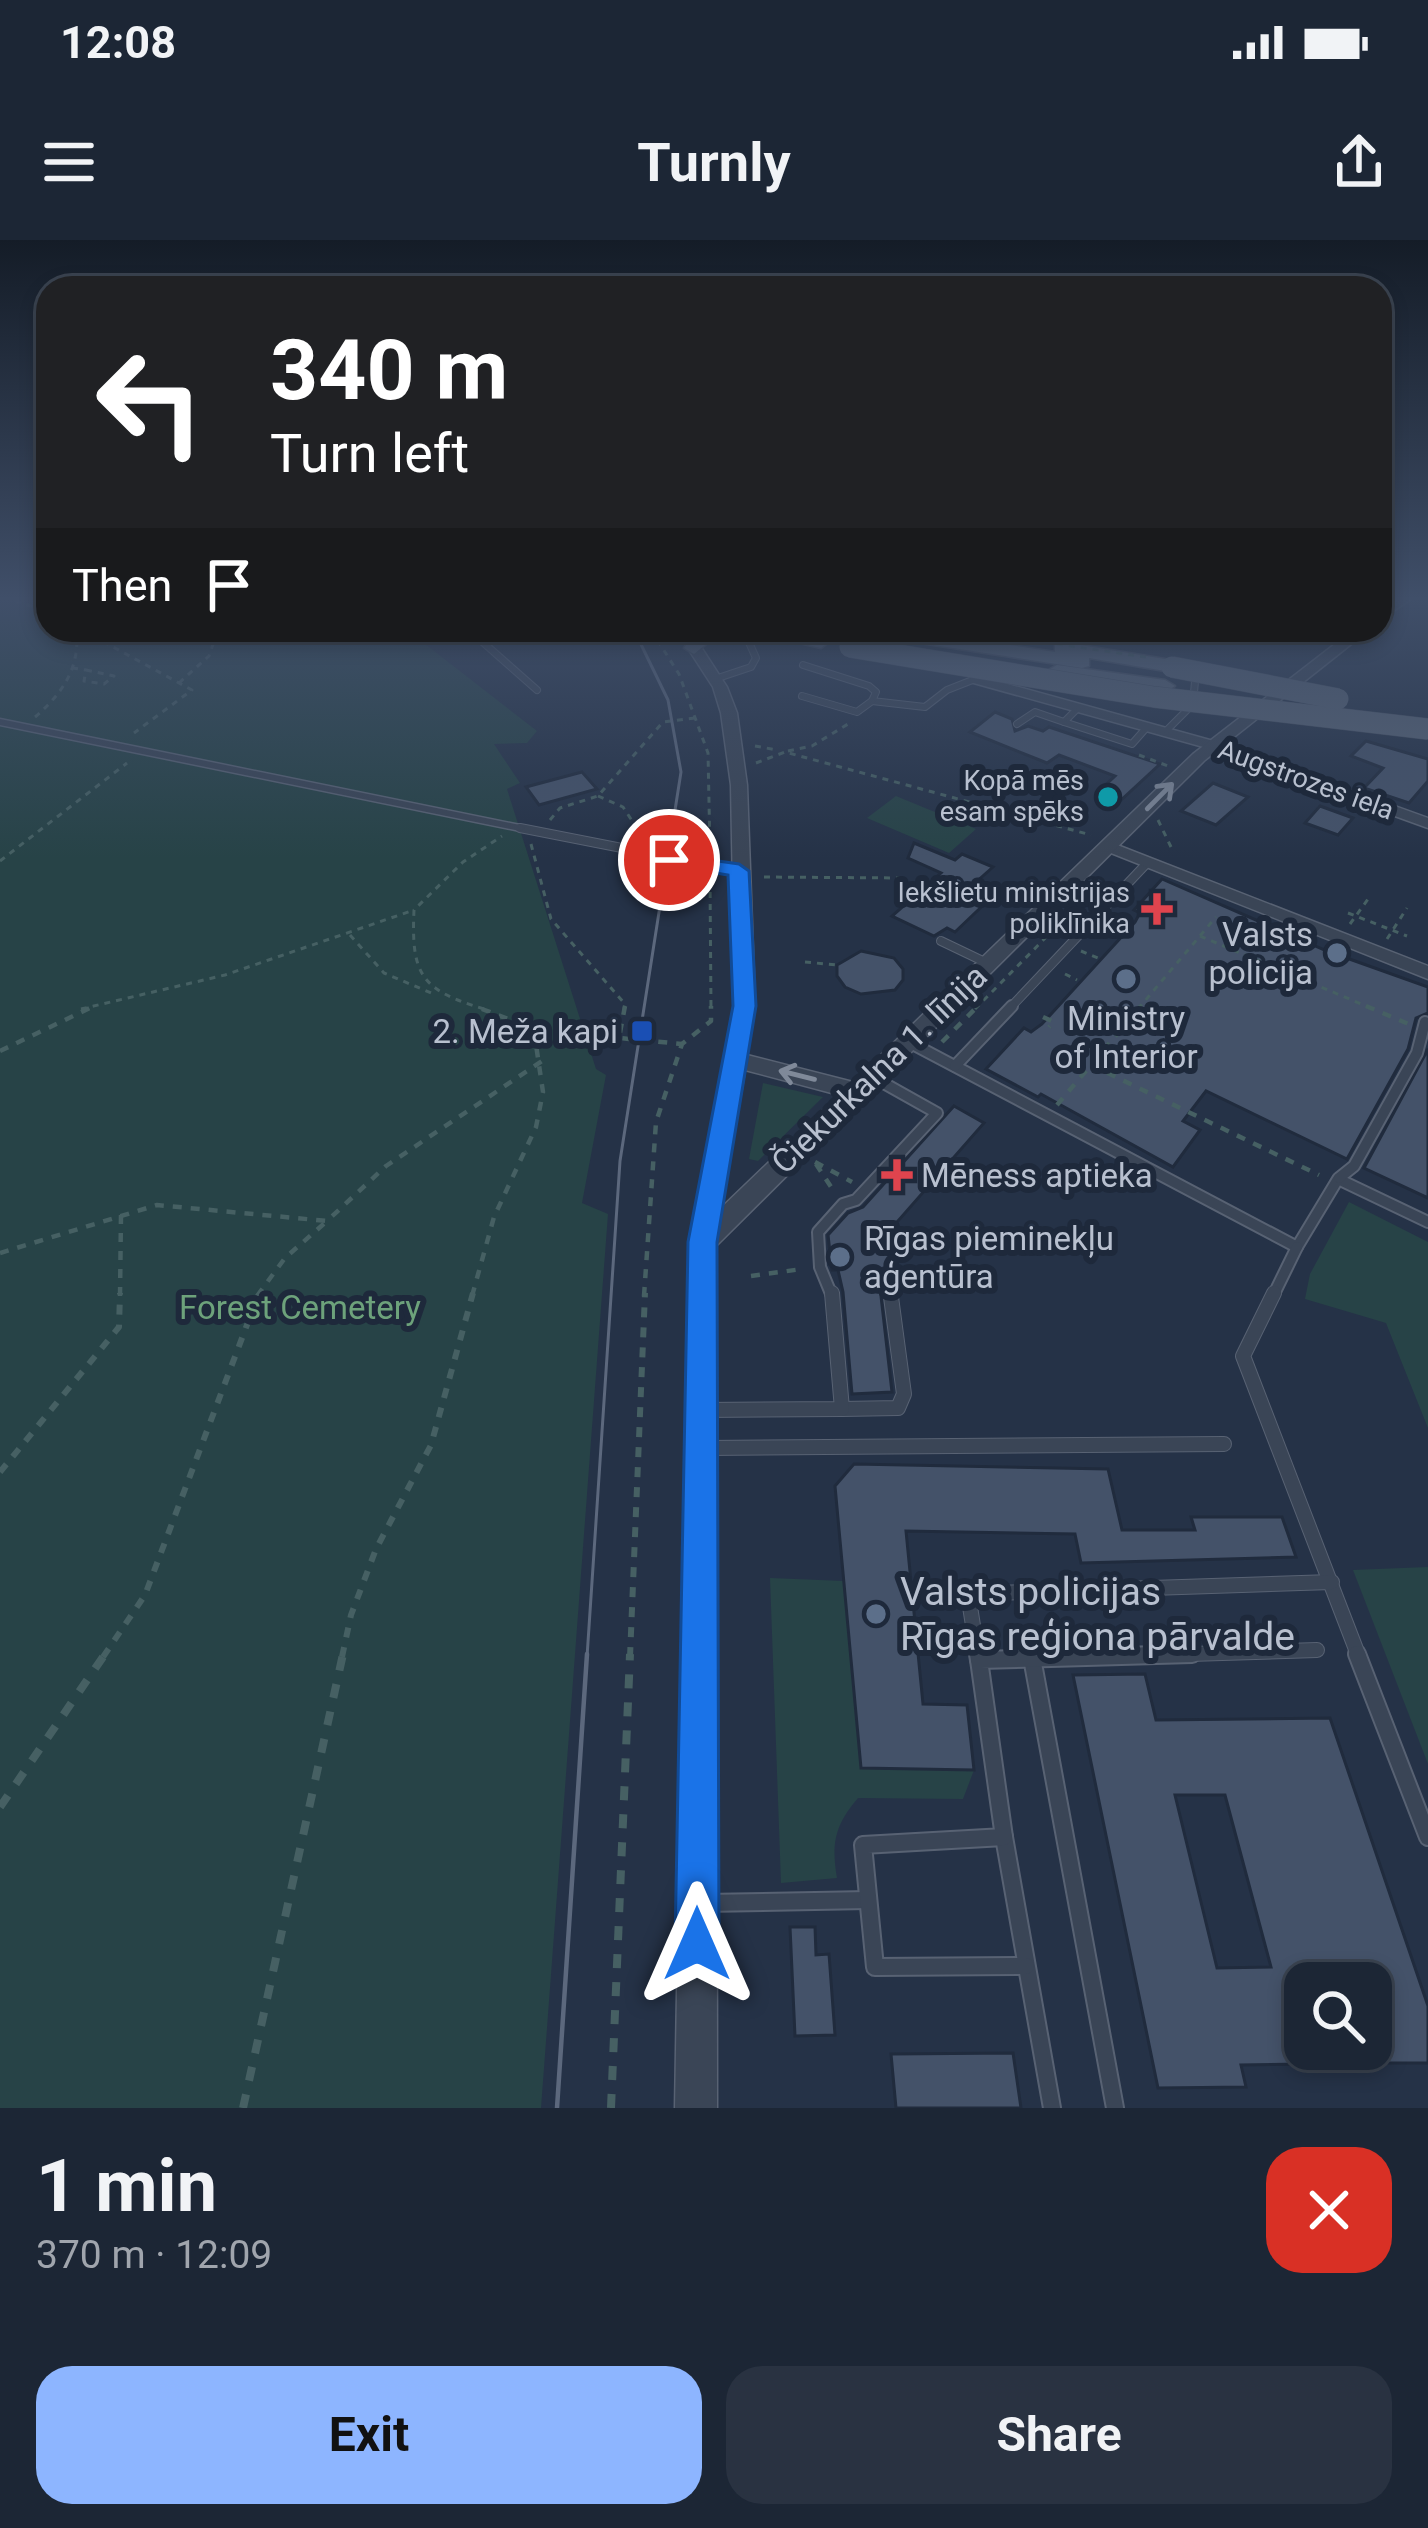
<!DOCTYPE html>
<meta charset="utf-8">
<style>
body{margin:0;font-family:Roboto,sans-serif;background:#293241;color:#f1f3f6;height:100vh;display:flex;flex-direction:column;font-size:45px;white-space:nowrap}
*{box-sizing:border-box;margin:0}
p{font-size:39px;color:#a0a5ad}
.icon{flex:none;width:66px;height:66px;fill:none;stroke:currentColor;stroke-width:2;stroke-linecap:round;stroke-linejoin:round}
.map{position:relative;height:1868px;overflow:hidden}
.sheet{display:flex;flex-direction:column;background:#1c2635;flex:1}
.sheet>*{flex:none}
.banner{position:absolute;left:36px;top:36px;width:1356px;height:366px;border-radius:36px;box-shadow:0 6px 18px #0003,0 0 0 3px #3a4350;background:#202124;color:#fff;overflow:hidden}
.fabs{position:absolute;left:1284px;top:1722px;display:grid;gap:24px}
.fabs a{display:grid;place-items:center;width:108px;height:108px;border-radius:24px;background:#1c2635;box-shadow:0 6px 18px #0003,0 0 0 3px #3a4350;font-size:60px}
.pin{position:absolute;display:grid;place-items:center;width:102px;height:102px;color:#fff;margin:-51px;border:6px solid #fff;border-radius:50%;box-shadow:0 3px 12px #0007}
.me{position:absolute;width:132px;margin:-66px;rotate:0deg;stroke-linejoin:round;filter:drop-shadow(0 0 9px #0008)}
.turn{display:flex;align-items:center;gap:42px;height:252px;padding:0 36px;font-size:54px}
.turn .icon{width:156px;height:156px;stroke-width:2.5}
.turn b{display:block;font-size:84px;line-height:102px}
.then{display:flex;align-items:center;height:114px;padding:0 36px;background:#0003;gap:24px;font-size:45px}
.round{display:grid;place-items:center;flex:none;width:126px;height:126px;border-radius:36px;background:#293241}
.summary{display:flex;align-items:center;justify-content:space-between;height:204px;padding:0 36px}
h1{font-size:72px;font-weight:700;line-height:90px}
.button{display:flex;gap:24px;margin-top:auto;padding:24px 36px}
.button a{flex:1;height:138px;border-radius:36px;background:#8db5ff;color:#111;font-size:48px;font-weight:700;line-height:138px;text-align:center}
.button a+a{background:#293241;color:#f1f3f6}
.status{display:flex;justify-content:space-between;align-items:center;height:84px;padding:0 60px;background:#1c2635;direction:ltr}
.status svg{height:33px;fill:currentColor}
header{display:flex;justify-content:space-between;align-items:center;height:156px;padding:0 36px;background:#1c2635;font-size:54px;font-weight:700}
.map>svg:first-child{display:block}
.green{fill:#274347}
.building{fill:#445269;stroke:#202b3d;stroke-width:3;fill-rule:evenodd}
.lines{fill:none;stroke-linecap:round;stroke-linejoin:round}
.service-far4-casing{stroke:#586273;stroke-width:8}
.service-far3-casing{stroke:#586273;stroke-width:10}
.service-far2-casing{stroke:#586273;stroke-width:14}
.service-far1-casing{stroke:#586273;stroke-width:16}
.service-casing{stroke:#586273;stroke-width:20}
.pedestrian-casing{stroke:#586273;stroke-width:3}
.minor-casing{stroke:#586273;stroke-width:3}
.tertiary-casing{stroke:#586273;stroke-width:3}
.primary-casing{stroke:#434d5f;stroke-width:3}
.path-far3{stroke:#466063;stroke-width:3;stroke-dasharray:6 6;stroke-linecap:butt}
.path-far2{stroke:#466063;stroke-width:4.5;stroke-dasharray:9 9;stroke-linecap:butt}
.path-far1{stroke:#466063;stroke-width:6;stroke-dasharray:10 10;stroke-linecap:butt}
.path{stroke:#466063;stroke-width:8;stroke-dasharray:14 14;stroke-linecap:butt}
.service-far4{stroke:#3a4556;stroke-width:6}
.service-far3{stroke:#3a4556;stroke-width:8}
.service-far2{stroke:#3a4556;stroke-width:10}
.service-far1{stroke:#3a4556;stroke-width:14}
.service{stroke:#3a4556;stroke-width:16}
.pedestrian{fill:#3a4556;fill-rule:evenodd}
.minor{fill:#3a4556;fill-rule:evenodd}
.tertiary{fill:#3a4556;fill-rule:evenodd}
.primary{fill:#586476;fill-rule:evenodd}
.tram-far1{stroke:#5c687d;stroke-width:3}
.tram{stroke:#5c687d;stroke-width:4.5}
.primary-bridge-casing{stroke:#434d5f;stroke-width:22;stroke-linecap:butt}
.path-bridge{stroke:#466063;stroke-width:3;stroke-dasharray:6 6;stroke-linecap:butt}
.primary-bridge{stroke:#586476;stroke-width:21}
.oneway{stroke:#7f8999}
.route{fill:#1a73e8;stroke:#114b97;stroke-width:3}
.culture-dot{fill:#0f9aa8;stroke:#1e293b;stroke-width:4.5}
.health-dot{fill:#e0444e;stroke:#1e293b;stroke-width:4.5}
.service-dot{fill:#5c6f8a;stroke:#1e293b;stroke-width:4.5}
.transit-dot{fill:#1a4fb4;stroke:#1e293b;stroke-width:4.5}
.labels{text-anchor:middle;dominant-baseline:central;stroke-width:12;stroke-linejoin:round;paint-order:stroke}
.far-street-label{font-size:27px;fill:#b8c0cf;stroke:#1e293b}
.far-poi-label{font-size:27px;fill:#b8c0cf;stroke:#1e293b;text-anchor:end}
.poi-label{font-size:33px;fill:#b8c0cf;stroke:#1e293b;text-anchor:end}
.street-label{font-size:33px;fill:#b8c0cf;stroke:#1e293b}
.park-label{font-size:33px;fill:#6da27b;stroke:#1e293b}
.near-poi-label{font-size:39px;fill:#b8c0cf;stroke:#1e293b;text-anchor:start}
</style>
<div class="status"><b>12:08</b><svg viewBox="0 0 49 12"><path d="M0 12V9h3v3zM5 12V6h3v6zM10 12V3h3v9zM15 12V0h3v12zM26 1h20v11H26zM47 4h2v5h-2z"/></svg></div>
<header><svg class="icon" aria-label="menu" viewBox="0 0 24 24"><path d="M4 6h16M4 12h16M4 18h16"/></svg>Turnly<svg class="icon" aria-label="share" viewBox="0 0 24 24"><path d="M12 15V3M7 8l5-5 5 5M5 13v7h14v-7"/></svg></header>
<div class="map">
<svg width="1428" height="1868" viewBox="0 0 1428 1868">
<rect width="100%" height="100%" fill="#253247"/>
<!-- green -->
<g class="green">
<polygon points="0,357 48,357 48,390 407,390 537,491 527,503 494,504 520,543 507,549 596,829 606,835 582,963 608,974 541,1868 0,1868"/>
<polygon points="896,556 976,589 949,613 867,578"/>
<polygon points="763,843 823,857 758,921 749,919"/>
<polygon points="1349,962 1428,1002 1428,1188 1386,1083 1305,1059 1310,1034"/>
<polygon points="1428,1327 1428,1524 1353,1330"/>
<path d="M 770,1338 L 844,1341 L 861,1528 L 974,1530 L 963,1559 L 858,1558 C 835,1585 831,1603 837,1638 L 781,1643 Z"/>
</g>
<!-- building -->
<g class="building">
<polygon points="995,472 1012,479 1015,491 1028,486 1043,491 1049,487 1160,524 1120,561 1098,552 1115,536 1059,515 1047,523 970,492"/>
<polygon points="1366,501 1428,519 1428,541 1409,563 1364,548 1383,528 1351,516"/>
<polygon points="582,532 597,549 539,565 526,547"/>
<polygon points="1213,543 1248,557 1216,585 1181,571"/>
<polygon points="1320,566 1353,578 1338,595 1305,583"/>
<polygon points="914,603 955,620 962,614 993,627 975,643 997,652 955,692 947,688 934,696 892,676 941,633 908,618"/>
<polygon points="1162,639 1327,711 1428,747 1428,773 1416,778 1408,809 1347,919 1206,851 1183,881 1200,890 1173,927 1041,854 1038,857 986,829 1024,788 1031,792 1042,784 1135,682 1140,673 1134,670"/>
<polygon points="861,711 894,718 903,729 903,740 895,750 861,754 845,747 837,736 837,725"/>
<polygon points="1428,809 1428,958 1364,928"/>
<polygon points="954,866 984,883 890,990 897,994 886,1030 878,1030 892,1152 852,1154 843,1052 838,1030 832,1030 828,995 848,973 863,967"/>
<polygon points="854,1224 1108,1229 1122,1290 1195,1290 1191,1277 1282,1277 1296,1317 1081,1323 1075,1294 906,1291 923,1464 967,1465 974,1530 861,1528 835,1246"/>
<path d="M 1145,1434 L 1156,1480 L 1330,1478 L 1428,1766 L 1428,1823 L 1371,1823 L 1371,1743 L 1305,1743 L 1305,1824 L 1241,1825 L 1246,1847 L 1158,1848 L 1073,1435 ZM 1175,1555 L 1225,1555 L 1271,1727 L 1217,1728 Z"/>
<polygon points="790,1687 815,1687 816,1715 829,1714 835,1795 795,1796"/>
<polygon points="1013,1813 1021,1868 896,1868 891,1814"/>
</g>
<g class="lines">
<defs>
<g id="service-far4">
<polyline points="469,390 537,450"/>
<polyline points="803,425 869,446 876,452 872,461 925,467 947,450 975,439"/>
<polyline points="715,439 751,427 756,418 747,398"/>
<polyline points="802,456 857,472 872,461"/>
<polyline points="1078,468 1064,482 1132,504 1147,487"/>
<polyline points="1017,484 1035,472 1064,482"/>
<polyline points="1165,492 1193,464 1196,430"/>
</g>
<g id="service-far3">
<polyline points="520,588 739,631"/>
<polyline points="941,701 987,723"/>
<polyline points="1009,769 1148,622"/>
</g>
<g id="service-far2">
<polyline points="907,801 1297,1007 1338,939 1428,982"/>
<polyline points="955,826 1012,766"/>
<polyline points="1339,938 1354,926 1417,813 1425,782"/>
<polyline points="832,1056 820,1027 818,992 843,964 856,960 937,873 871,836"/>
<polyline points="1273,1056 1297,1007"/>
</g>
<g id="service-far1">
<polyline points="1274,1053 1243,1116 1359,1417"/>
<polyline points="842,1169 898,1168 904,1154 891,1057"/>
<polyline points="702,1170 842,1169 832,1053"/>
<polyline points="706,1208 1224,1204"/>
<polyline points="978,1417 968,1354 1332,1342"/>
<polyline points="1091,1417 1317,1410"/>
</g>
<g id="service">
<polyline points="978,1414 979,1420"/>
<polyline points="1357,1414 1428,1597"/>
<polyline points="1032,1418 1115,1868"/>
<polyline points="1004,1597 1052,1868"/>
<polyline points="704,1663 868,1660"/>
<polyline points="1026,1726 875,1727 863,1605 1004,1597 979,1420 1192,1414"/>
</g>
<polygon id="pedestrian" points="0,479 520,585 525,588 520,591 0,485"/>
<g id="minor">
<polygon points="1282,390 1304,390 1350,403 1344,407"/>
<polygon points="975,435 1217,502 1428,578 1428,588 1207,508 970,442 969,439"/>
<polygon points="1107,601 1428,726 1428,739 1101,609 1099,606"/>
</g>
<g id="tertiary">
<polygon points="1399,357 1414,357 1380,380 1380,370"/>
<path d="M 676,390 L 690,390 L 727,447 L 737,473 L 747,545 L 755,766 L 747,815 L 853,842 L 1193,514 L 1353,390 L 1369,390 L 1205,520 L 716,1006 L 717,1868 L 675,1868 L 690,1002 L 735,766 L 731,545 L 721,473 L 713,447 ZM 745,830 L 839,855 L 721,968 Z"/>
</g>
<g id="primary">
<polygon points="696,390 723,390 694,414 684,408"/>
<polygon points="742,390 836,390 897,404 887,410 830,401 821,408"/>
<polygon points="865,390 912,390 1055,412 1055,404 1062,402 1165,419 1175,425 1165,431 1089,418 1089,426 1082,428 875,396"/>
<polygon points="1057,425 1165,440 1175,446 1165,452 1050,435 1047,431"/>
</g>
</defs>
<!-- service-far4 casing -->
<use href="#service-far4" class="service-far4-casing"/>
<!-- service-far3 casing -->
<use href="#service-far3" class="service-far3-casing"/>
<!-- service-far2 casing -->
<use href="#service-far2" class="service-far2-casing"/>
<!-- service-far1 casing -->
<use href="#service-far1" class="service-far1-casing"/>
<!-- service casing -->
<use href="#service" class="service-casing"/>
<!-- pedestrian casing -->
<use href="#pedestrian" class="pedestrian-casing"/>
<!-- minor casing -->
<use href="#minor" class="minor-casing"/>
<!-- tertiary casing -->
<use href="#tertiary" class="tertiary-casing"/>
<!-- primary casing -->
<use href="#primary" class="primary-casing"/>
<!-- path-far3 -->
<g class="path-far3">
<polyline points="4,357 48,372"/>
<polyline points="82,390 192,450 134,493"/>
<polyline points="424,390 440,400 463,401"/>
<polyline points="435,390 451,399"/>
<polyline points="651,390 679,434 708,513 710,610"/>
<polyline points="498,396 522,390"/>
<polyline points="72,428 86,430"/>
<polygon points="86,430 114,436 104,444 84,441"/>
<polyline points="179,443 209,416 218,390"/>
<path d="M 35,477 C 62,454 81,427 76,390"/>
<polyline points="755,506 777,510"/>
<polyline points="788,511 812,506 848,484"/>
<polyline points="1139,515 1168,526"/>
<polyline points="756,523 785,512 1091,595"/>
<polyline points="598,556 623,567 644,599"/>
<polyline points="550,580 560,568 598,556 663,482 695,478"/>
<polyline points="1158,580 1171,607"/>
<polyline points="531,604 551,679 625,764 624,769"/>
<polyline points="0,621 127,523"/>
<polyline points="764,637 906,638"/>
<polyline points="710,640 711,769"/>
<polyline points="1348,673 1407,696"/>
<polyline points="1350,684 1371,655"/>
<polyline points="350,695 384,733 436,755"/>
<polyline points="1200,696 1373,769"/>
<polyline points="1387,699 1407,668"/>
<polyline points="1081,711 1098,718"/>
<polyline points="805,722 837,725"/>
<polyline points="1065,734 1077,740"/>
<polyline points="81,769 225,735 414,670"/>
<path d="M 484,769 C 421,750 411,735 414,670 L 463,622 L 502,596"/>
<polyline points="975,769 1082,661"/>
<polyline points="1138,769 1216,677"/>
</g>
<!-- path-far2 -->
<g class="path-far2">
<polyline points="625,766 619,798 682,804"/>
<polyline points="1366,766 1411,785"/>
<polyline points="1043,777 1054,782 1049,787"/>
<polyline points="942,802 978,766"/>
<polyline points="0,811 94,766"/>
<polyline points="1091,825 1319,935"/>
<polyline points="1057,865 1141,766"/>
<polyline points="815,922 852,942"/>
<polyline points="816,924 833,950"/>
<polyline points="0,1013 157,965 327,981 386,926 542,821"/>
<polyline points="751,1036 802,1029"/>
<polyline points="120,1056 121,975"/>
<polyline points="257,1056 285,1018 327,981"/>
<polyline points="472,1056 494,977 536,887 543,852 535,798 516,782 474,766"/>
<polyline points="644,1056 656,882 682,804 711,781 711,766"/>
</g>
<!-- path-far1 -->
<g class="path-far1">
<polyline points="0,1232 119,1087 120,1053"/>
<polyline points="103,1417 145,1355 259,1053"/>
<polyline points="342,1417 351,1375 376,1309 431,1205 473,1053"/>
<polyline points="630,1417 645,1053"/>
</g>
<!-- path -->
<g class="path">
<polyline points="0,1567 105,1414"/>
<polyline points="243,1868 343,1414"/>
<polyline points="611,1868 630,1414"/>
</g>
<!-- service-far4 -->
<use href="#service-far4" class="service-far4"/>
<!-- service-far3 -->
<use href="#service-far3" class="service-far3"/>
<!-- service-far2 -->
<use href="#service-far2" class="service-far2"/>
<!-- service-far1 -->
<use href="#service-far1" class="service-far1"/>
<!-- service -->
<use href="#service" class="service"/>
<!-- pedestrian -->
<use href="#pedestrian" class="pedestrian"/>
<!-- minor -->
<use href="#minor" class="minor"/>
<!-- tertiary -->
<use href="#tertiary" class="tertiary"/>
<!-- primary -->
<use href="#primary" class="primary"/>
<!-- tram-far1 -->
<polyline class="tram-far1" points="587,1417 620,921 681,532 668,460 634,390"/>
<!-- tram -->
<polyline class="tram" points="557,1868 587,1414"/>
<defs>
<g id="primary-bridge">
<polyline points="850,407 1154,457 1428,489"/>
<polyline points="1172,427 1338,459"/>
</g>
</defs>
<!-- primary-bridge casing -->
<use href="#primary-bridge" class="primary-bridge-casing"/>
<!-- path-bridge -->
<polyline class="path-bridge" points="962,390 1152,418"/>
<!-- primary-bridge -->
<use href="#primary-bridge" class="primary-bridge"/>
</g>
<!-- one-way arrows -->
<defs><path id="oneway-shaft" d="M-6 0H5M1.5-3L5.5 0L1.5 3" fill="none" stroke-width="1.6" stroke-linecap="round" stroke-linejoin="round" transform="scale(3)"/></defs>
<g class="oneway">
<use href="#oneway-shaft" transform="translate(1160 556) rotate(-45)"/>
<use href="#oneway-shaft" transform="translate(797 835) rotate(-166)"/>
</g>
<!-- sky -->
<linearGradient id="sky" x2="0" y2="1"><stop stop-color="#141c27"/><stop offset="0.58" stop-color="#404f69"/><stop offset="1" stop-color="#404f69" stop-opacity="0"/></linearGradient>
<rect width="1428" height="618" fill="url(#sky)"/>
<!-- route -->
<polygon class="route" points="669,614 739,624 749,631 756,766 717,1002 719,1704 713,1719 697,1726 682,1719 675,1704 688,1002 733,766 728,635 662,624 659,620"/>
<!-- markers -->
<circle class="culture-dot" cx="1108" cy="557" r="12"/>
<g class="health-dot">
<path d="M1151 651h12v12h12v12h-12v12h-12v-12h-12v-12h12z"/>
<path d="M891 917h12v12h12v12h-12v12h-12v-12h-12v-12h12z"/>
</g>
<g class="service-dot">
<circle cx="1337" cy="713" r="12"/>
<circle cx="1126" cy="739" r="12"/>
<circle cx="840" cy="1017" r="12"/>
<circle cx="876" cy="1374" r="12"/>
</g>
<rect class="transit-dot" x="630" y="779" width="24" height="24" rx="6"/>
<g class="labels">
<!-- far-street labels -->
<g class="far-street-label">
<text transform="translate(1306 540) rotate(20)">Augstrozes iela</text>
</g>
<!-- far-poi labels -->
<g class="far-poi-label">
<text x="1084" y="541">Kopā mēs<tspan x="1084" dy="31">esam spēks</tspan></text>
<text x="1130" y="653">Iekšlietu ministrijas<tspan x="1130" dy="31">poliklīnika</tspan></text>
</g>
<!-- poi labels -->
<g class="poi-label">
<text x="1313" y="694">Valsts<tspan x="1313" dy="38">policija</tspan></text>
<text x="1126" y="778" text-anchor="middle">Ministry<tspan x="1126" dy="38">of Interior</tspan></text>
<text x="618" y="791">2. Meža kapi</text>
<text x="921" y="935" text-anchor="start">Mēness aptieka</text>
<text x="864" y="998" text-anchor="start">Rīgas pieminekļu<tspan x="864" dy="38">aģentūra</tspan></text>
</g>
<!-- street labels -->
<g class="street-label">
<text transform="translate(879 829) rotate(-44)">Čiekurkalna 1. līnija</text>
</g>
<!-- park labels -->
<g class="park-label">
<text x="300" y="1067">Forest Cemetery</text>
</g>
<!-- near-poi labels -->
<g class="near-poi-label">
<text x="900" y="1352">Valsts policijas<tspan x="900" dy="45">Rīgas reģiona pārvalde</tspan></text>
</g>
</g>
</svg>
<div class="fabs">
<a><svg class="icon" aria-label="search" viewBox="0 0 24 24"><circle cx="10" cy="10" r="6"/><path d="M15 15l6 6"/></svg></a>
</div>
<div class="pin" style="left:669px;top:620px;background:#d93025"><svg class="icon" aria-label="arrive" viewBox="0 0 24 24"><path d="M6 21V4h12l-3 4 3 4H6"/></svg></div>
<svg class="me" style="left:697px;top:1704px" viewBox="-20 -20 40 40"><path d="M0-17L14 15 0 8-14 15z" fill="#1a73e8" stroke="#fff" stroke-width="4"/></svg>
<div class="banner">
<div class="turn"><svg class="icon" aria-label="left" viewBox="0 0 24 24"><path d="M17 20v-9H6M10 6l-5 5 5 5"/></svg><div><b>340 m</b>Turn left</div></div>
<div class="then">Then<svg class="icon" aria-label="arrive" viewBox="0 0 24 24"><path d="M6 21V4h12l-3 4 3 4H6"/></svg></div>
</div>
</div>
<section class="sheet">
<div class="summary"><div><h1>1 min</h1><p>370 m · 12:09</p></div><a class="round" style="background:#d93025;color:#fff"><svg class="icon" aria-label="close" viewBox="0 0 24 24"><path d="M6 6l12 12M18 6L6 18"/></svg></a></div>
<div class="button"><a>Exit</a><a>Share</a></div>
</section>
